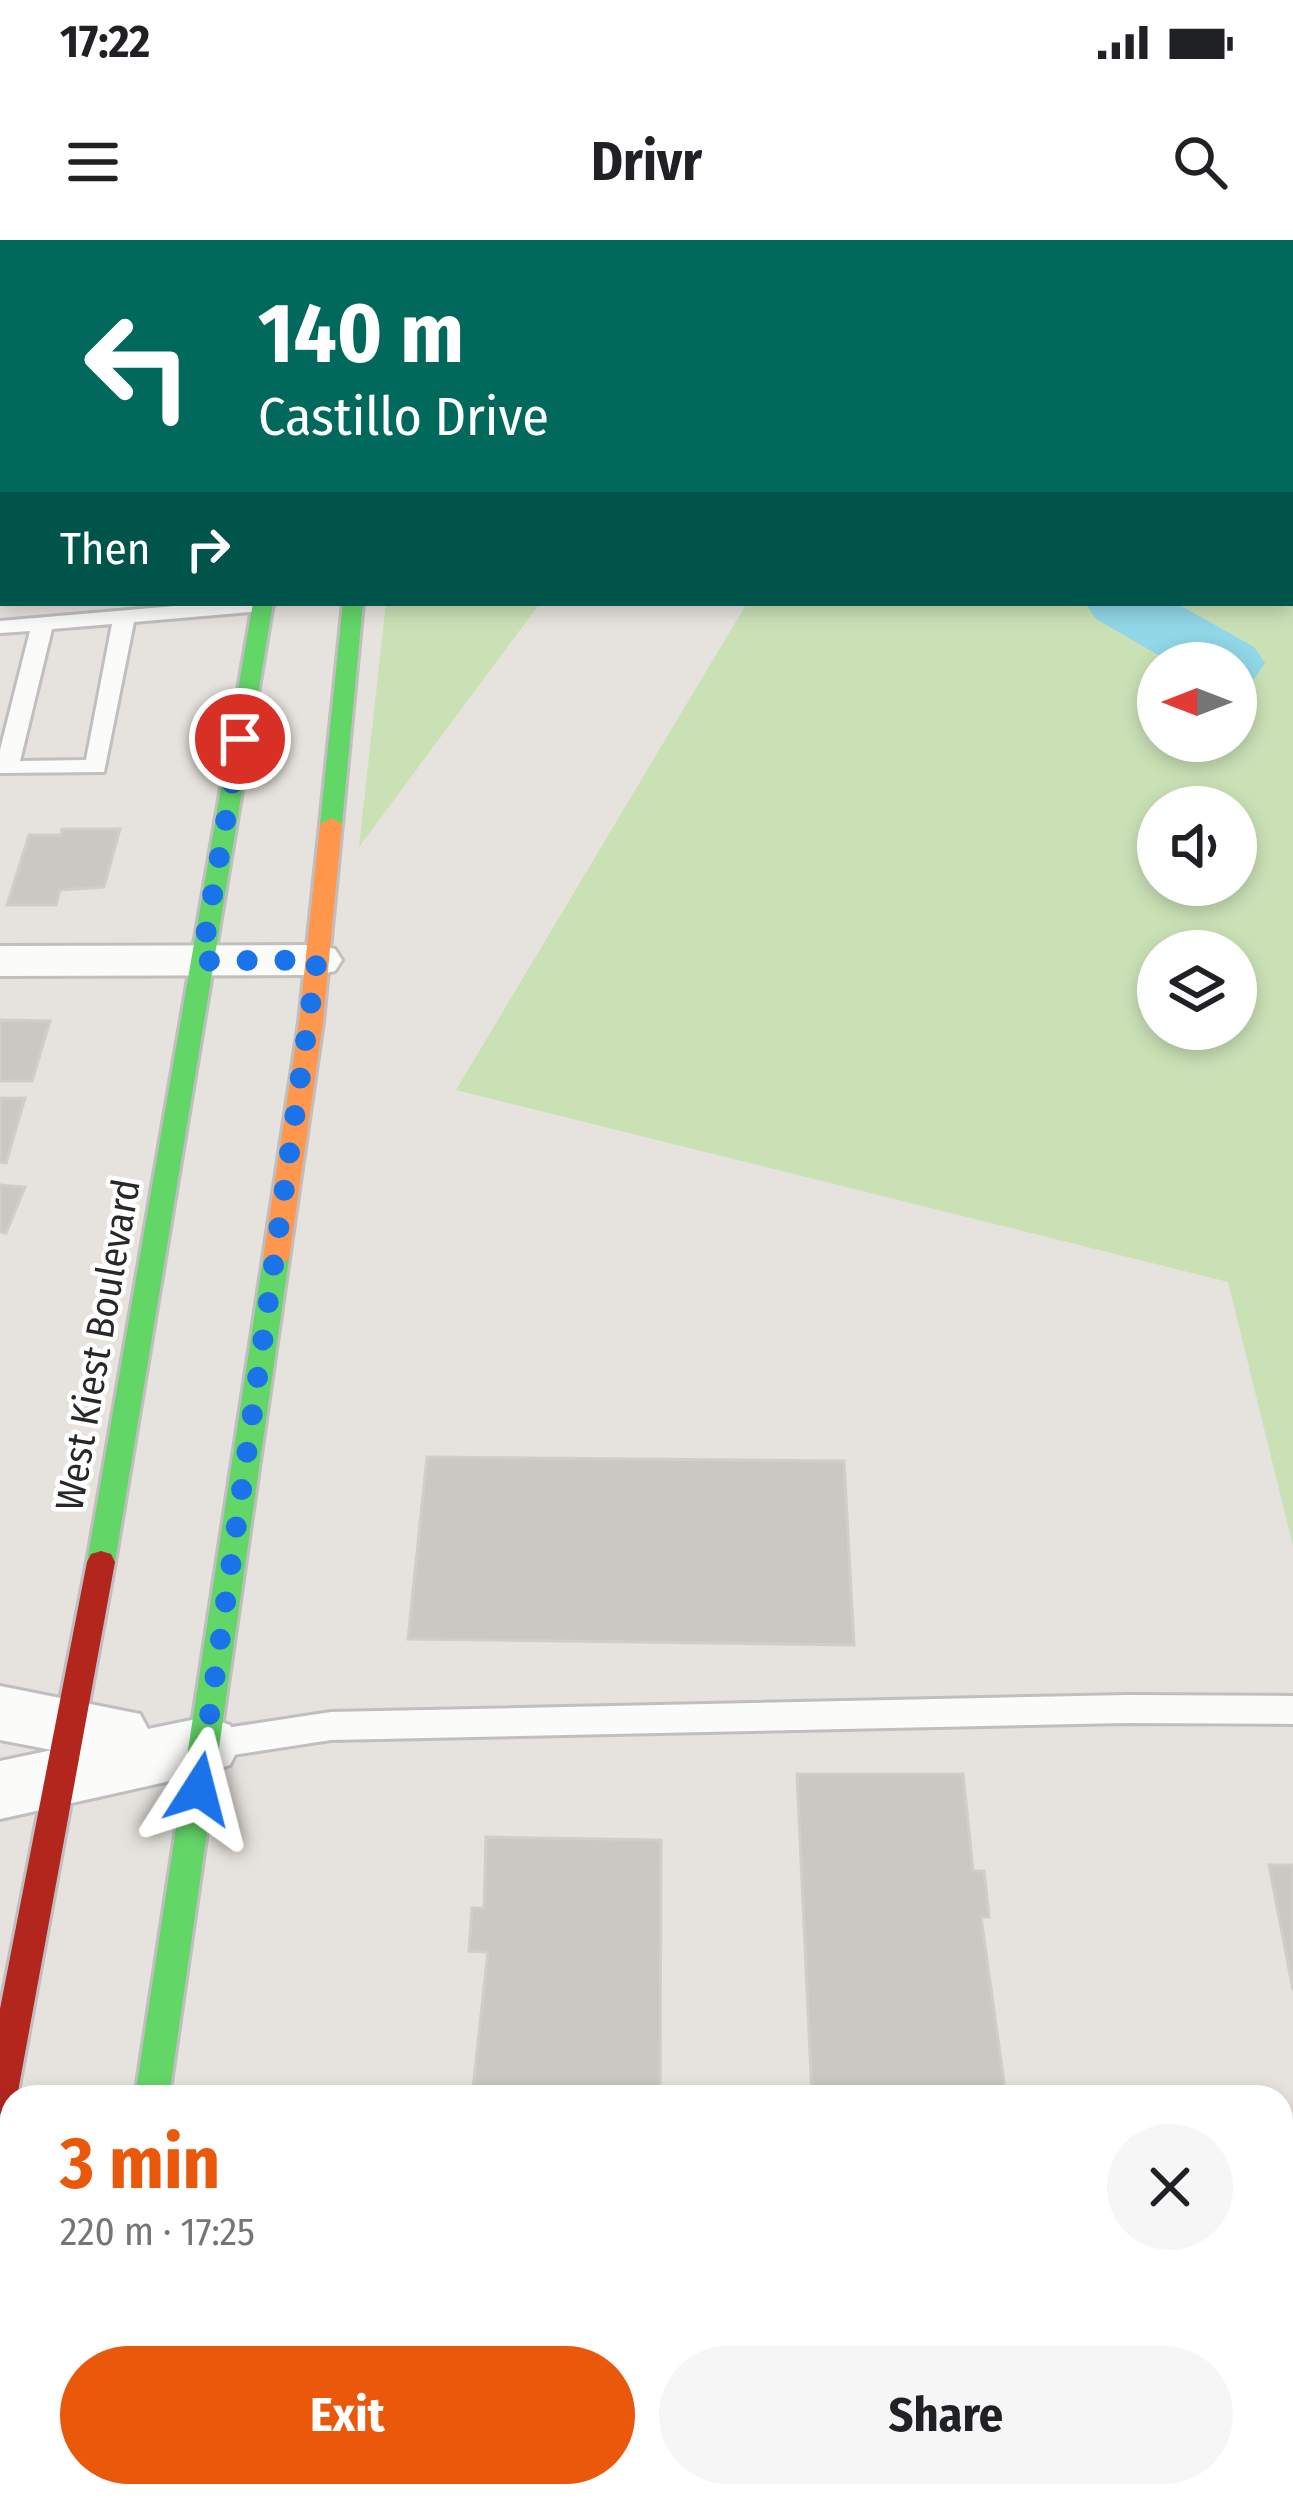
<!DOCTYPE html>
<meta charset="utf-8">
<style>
body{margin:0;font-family:"Fira Sans Condensed",sans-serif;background:#f6f6f6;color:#202124;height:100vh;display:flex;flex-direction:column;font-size:45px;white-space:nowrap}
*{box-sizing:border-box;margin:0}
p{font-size:39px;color:#757577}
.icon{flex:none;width:66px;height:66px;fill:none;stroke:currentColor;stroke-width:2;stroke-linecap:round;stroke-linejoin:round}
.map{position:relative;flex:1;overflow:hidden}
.side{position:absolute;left:0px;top:1845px;width:1293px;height:423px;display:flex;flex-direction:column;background:#fff;border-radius:36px 36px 0 0;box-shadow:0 6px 18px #0003}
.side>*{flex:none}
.banner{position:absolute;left:0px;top:0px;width:1293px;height:366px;box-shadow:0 6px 18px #0003;background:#00695c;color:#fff;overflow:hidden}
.needle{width:78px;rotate:270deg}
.tools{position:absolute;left:1137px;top:402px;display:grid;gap:24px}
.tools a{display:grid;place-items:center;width:120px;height:120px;border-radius:50%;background:#fff;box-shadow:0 6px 18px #0003;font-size:60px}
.pin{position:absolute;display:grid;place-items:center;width:102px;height:102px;color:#fff;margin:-51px;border:6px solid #fff;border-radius:50%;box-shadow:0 3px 12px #0007}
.me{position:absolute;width:132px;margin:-66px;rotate:9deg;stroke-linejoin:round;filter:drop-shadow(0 0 9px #0008)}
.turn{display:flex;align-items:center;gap:42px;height:252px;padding:0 60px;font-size:54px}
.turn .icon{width:156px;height:156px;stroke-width:2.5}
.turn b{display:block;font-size:84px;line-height:102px}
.then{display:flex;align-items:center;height:114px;padding:0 60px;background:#0003;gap:24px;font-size:45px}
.round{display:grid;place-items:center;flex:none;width:126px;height:126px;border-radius:63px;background:#f6f6f6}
.summary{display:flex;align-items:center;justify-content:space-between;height:204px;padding:0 60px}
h1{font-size:72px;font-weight:700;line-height:90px;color:#ea580c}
.primary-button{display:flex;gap:24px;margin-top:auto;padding:24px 60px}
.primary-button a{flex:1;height:138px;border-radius:72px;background:#ea580c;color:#fff;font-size:48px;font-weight:700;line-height:138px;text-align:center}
.primary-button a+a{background:#f6f6f6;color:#202124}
.status{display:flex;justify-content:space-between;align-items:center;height:84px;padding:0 60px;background:#fff;direction:ltr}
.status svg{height:33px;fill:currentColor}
header{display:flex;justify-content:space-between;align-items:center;height:156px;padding:0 60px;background:#fff;font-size:54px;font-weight:700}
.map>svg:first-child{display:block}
.green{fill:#cae1b6;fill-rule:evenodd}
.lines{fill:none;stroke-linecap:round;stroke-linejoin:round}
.stream{fill:#91d7e7;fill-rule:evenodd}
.river{fill:#91d7e7;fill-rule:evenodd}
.building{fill:#cbc8c4;stroke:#d1cec9;stroke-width:3}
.lane-casing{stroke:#c0bebf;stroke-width:6}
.street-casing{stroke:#c0bebf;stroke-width:6}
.fast-casing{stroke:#c0bebf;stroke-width:6}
.slow-casing{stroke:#c0bebf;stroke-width:6}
.jam-casing{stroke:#c0bebf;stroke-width:6}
.lane{fill:#fbfbfa;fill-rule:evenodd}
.street{fill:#fbfbfa;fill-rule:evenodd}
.fast{fill:#63d668;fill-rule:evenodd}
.slow{fill:#ff974d;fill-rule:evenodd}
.jam{fill:#b3261e;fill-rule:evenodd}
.route{stroke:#1a73e8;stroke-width:21;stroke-dasharray:0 37.8}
.labels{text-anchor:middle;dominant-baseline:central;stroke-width:9;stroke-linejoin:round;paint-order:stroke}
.street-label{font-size:39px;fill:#282828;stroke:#fff}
</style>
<div class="status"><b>17:22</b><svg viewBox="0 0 49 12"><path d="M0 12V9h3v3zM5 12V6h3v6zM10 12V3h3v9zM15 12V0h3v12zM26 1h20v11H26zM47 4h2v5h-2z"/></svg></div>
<header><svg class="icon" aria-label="menu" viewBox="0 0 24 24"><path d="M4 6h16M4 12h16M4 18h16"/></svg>Drivr<svg class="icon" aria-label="search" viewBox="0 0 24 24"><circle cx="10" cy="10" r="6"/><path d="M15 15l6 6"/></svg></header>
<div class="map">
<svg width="1293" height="2266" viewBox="0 0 1293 2266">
<rect width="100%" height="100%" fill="#e6e2dd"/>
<!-- green -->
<g class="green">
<path d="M 969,0 L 1293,0 L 1293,1306 L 1228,1042 L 456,850 L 747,363 L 1290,363 L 1290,3 ZM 1236,423 L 1236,501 L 1158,501 L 1158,423 ZM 1158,567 L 1236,567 L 1236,645 L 1158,645 ZM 1236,711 L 1236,789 L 1158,789 L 1158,711 Z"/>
<polygon points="386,363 540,363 359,607"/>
</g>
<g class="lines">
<!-- stream -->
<polygon class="stream" points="1293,71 1293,77 1290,78 1290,72"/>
<!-- river -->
<g class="river">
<polygon points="551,0 611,0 613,3 553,3"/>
<polygon points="1085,363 1176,363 1254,407 1265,423 1254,439 1236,444 1236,423 1172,423 1096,379"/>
</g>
</g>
<!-- building -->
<g class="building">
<polygon points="62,589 120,589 104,647 60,650 56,665 7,665 29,595 61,595"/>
<polygon points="0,780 50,781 32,841 0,841"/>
<polygon points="0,858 25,858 6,923 0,922"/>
<polygon points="0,945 25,947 6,993 0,992"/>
<polygon points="427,1217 844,1221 854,1405 408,1399"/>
<polygon points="797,1534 963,1534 973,1631 984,1631 989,1677 981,1677 1006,1857 812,1857"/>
<polygon points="486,1597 661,1600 660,1857 472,1857 488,1712 469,1711 472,1668 484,1668"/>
<polygon points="1269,1625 1293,1625 1293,1750"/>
<polygon points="831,2256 1042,2256 1043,2266 831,2266"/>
</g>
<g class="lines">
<defs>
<g id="lane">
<polygon points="66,0 84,0 65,3"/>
<polygon points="180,0 198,0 179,3"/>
<rect x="248" y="0" width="18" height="3"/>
<rect x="0" y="60" width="3" height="10"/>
<rect x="0" y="103" width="3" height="12"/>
<path d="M 210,363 L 274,365 L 263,371 L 134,382 L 104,532 L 0,533 L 0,510 L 30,391 L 0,393 L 0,381 ZM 112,384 L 86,520 L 20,521 L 52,389 Z"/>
<polygon points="1127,1455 1293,1456 1293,1484 1127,1483 331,1500 206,1519 194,1515 189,1505 194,1495 206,1491 331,1472"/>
</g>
<g id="street">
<polygon points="317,705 335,709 342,720 335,731 317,735 0,736 0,706"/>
<polygon points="0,1446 140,1474 148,1489 206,1477 230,1485 240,1505 230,1525 206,1533 0,1579 0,1521 52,1510 0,1500"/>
</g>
<g id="fast">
<rect x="384" y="0" width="16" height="3"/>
<polygon points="253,363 273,363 115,1322 111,1330 91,1330 87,1322"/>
<polygon points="343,363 363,363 342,584 331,590 320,584"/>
<polygon points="276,1010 289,1019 169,1857 135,1857 263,1019"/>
<polygon points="72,2256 110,2256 109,2266 71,2266"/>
</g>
<g id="slow">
<polygon points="318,0 334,0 317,3"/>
<polygon points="331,578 342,584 323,782 289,1019 276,1028 263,1019 299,782 320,584"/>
</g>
<polygon id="jam" points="101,1311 111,1314 115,1322 17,1857 12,1857 12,1869 0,1874 0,1769 87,1322 91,1314"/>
</defs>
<!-- lane casing -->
<use href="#lane" class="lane-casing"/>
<!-- street casing -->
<use href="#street" class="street-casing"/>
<!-- fast casing -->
<use href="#fast" class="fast-casing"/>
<!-- slow casing -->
<use href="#slow" class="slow-casing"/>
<!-- jam casing -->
<use href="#jam" class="jam-casing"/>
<!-- lane -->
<use href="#lane" class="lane"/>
<!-- street -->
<use href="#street" class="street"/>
<!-- fast -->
<use href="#fast" class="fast"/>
<!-- slow -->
<use href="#slow" class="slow"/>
<!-- jam -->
<use href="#jam" class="jam"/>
</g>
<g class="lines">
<!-- route -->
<polyline class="route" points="199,1549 317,720 201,721 240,499"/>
</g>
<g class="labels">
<!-- street labels -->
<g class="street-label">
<text transform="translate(98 1105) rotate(-80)">West Kiest Boulevard</text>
</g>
</g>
</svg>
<div class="tools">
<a><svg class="needle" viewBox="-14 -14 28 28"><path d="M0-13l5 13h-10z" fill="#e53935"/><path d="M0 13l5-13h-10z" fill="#757577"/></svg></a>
<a><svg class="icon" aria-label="sound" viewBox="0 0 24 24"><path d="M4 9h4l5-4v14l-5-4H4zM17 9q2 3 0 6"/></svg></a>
<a><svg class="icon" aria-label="layers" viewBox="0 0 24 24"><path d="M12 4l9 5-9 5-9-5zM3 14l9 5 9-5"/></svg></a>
</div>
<div class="pin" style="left:240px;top:499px;background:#d93025"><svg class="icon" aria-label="arrive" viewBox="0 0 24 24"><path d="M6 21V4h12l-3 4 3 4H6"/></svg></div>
<svg class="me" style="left:199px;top:1549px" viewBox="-20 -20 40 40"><path d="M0-17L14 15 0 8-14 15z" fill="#1a73e8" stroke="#fff" stroke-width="4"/></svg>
<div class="banner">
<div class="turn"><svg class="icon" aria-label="left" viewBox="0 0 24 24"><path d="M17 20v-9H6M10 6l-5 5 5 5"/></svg><div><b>140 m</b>Castillo Drive</div></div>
<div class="then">Then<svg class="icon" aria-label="right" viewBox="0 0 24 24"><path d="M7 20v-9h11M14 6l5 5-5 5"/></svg></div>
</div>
<section class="side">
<div class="summary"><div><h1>3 min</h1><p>220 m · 17:25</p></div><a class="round"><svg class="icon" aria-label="close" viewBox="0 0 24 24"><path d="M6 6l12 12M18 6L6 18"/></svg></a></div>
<div class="primary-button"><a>Exit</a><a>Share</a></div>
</section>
</div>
